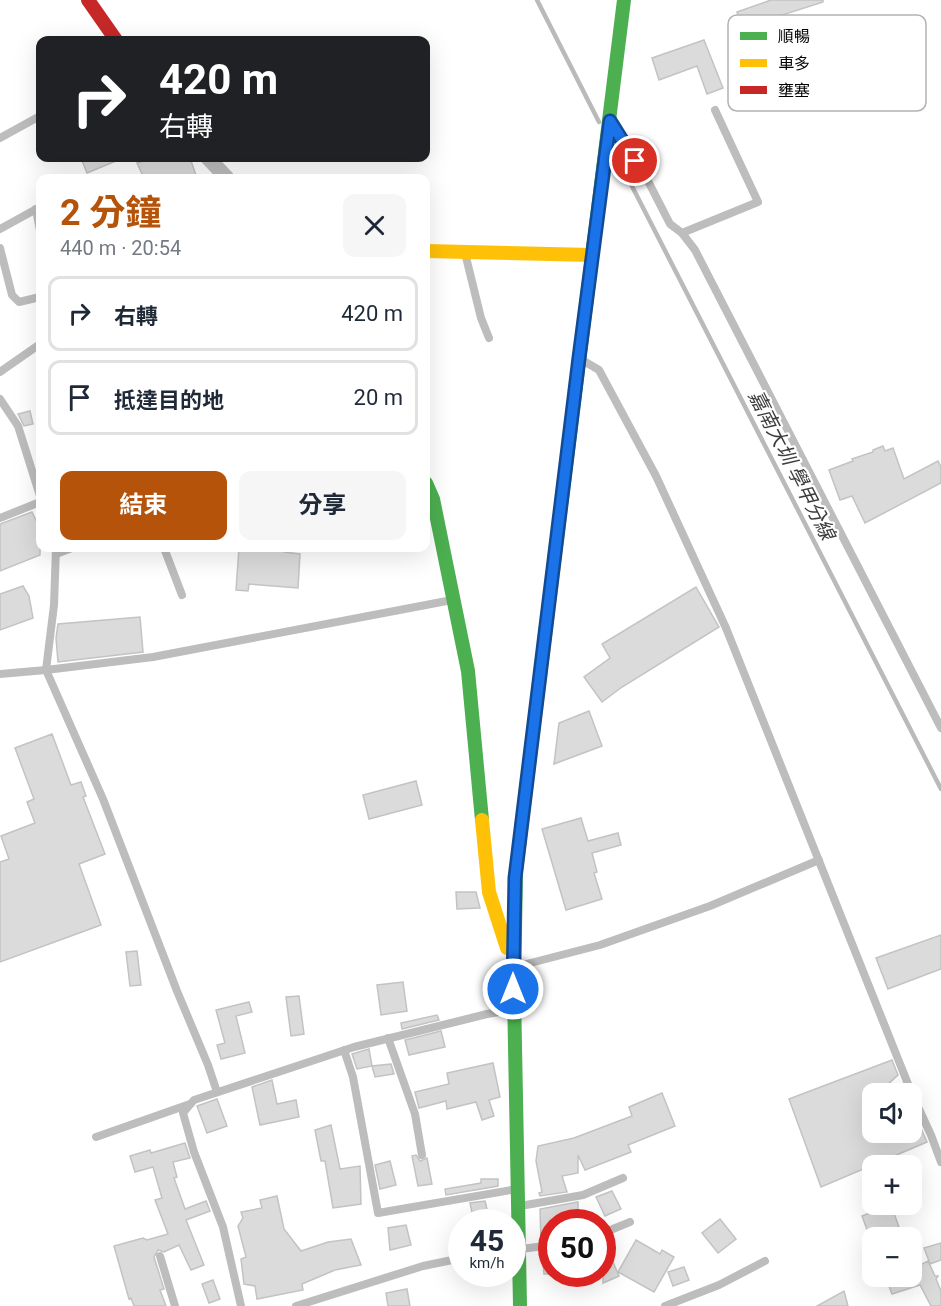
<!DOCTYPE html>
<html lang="zh-TW">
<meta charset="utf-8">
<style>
body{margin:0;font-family:Roboto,"Noto Sans TC",sans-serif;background:#f6f6f7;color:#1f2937;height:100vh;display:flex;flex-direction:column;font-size:22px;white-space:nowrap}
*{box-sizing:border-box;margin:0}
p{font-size:20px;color:#747a83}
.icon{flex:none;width:33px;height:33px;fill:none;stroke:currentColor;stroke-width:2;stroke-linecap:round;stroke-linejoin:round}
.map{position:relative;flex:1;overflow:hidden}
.sheet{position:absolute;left:36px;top:174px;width:394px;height:378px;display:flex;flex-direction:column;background:#fff;border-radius:12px;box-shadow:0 6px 24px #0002}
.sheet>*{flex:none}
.banner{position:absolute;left:36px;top:36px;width:394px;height:126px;border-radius:12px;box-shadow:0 6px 24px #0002;background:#202124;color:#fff;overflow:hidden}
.fabs{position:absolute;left:862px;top:1083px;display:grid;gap:12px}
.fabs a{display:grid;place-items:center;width:60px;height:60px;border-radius:12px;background:#fff;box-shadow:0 6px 24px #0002;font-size:30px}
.speed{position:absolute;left:448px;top:1209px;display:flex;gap:12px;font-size:30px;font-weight:700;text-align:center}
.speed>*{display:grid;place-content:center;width:78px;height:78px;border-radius:50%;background:#fff;box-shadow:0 6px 24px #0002;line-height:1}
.speed small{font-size:15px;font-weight:400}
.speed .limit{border:9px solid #d22;background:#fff;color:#111}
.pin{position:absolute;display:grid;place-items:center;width:51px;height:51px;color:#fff;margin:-26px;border:3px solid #fff;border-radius:50%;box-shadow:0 2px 6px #0007}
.me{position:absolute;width:66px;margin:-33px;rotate:0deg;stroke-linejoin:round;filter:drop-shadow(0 0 4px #0008)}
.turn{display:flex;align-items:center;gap:21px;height:126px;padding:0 24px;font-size:27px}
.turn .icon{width:78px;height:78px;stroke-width:2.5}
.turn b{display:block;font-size:42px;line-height:51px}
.round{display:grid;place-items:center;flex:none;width:63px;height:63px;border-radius:12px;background:#f6f6f7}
.summary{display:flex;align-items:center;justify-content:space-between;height:102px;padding:0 24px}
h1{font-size:36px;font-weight:700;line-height:45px;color:#b45309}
.button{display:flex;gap:12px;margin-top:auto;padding:12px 24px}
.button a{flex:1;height:69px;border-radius:12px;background:#b45309;color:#fff;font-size:24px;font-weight:700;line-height:69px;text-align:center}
.button a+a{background:#f6f6f7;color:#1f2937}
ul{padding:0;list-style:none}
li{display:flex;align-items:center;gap:18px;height:75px;margin:0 12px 9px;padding:0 12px;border:3px solid #e0e1e3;border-radius:12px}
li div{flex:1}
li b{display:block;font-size:22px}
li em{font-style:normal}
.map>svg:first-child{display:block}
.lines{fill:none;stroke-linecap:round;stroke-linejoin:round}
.stream{stroke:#bababa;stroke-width:4.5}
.building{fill:#dbdbdb;stroke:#c3c3c3;stroke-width:1.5}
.lane{stroke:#bdbdbd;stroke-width:8}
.street{stroke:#bdbdbd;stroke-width:15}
.fast{stroke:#4caf50;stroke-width:14}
.slow{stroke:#ffc107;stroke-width:14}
.jam{stroke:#c62828;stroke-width:14}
.route-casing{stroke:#114b97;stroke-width:15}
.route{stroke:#1a73e8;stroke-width:10}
.labels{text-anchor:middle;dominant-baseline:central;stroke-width:4.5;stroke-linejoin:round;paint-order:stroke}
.water-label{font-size:20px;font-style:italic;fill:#3d3d3d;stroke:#fff}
.key{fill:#fff;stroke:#b2b2b2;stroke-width:1.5}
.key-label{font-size:16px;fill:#000}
</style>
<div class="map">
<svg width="941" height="1306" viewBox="0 0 941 1306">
<rect width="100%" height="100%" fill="#fff"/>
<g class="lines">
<!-- stream -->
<g class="stream">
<polyline points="537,0 599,122"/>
<polyline points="616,155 941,789"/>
</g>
</g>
<!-- building -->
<g class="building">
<polygon points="771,0 823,0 823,2 742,28 737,12"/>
<polygon points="704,40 723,88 707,94 697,66 659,80 652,58"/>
<polygon points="81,158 123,158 87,173"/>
<polygon points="154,158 190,158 197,178 144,178 137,163"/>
<polygon points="30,411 33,424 24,426 18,414"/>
<polygon points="883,446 885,451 893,448 904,479 938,461 941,467 941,483 865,523 852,496 840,500 829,470 853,461 852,459 873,452 873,450"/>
<polygon points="32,512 40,529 40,555 0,571 0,524"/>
<polygon points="239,548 284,548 284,552 300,554 298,588 249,584 248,591 236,590"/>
<polygon points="23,586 29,596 33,618 0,630 0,594"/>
<polygon points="696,587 719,627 622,687 602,702 584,677 610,658 602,644"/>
<polygon points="140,617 143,652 58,662 56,638 58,624"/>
<polygon points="589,711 602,746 554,764 559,723"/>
<polygon points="52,734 71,785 81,782 86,796 83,797 105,854 79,864 101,925 0,962 0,862 9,859 1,836 35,823 27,802 34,799 15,748"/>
<polygon points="416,781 422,805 369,819 363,795"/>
<polygon points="581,818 588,841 618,833 621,845 592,853 597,872 594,873 602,899 566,910 542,829"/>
<polygon points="456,892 476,892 480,908 457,909"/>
<polygon points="941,935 941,969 888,989 876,958"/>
<polygon points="137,951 141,985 130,986 126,952"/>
<polygon points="403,982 407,1011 381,1015 377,985"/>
<polygon points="299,996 304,1034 291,1036 286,997"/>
<polygon points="249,1002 252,1012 236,1016 245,1053 221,1059 217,1045 225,1043 216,1010"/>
<polygon points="437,1015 439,1020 402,1029 401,1023"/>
<polygon points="441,1031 445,1047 409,1055 405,1040"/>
<polygon points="369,1049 372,1066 357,1069 352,1054"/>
<polygon points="892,1060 898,1075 887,1085 877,1089 878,1094 873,1094 873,1132 912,1132 912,1108 927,1142 821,1187 789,1099"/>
<polygon points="493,1063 500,1097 489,1100 494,1116 482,1120 476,1102 447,1109 446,1101 419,1108 415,1092 449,1084 447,1073"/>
<polygon points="391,1064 394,1074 375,1077 372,1066"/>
<polygon points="272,1080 277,1104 296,1100 299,1117 260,1125 252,1087"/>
<polygon points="662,1093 675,1126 628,1145 631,1152 585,1170 578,1155 578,1173 562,1176 567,1192 540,1196 539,1193 542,1192 536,1161 538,1146 574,1138 632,1116 629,1107"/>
<polygon points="217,1099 227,1126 207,1133 197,1106"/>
<polygon points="331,1125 340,1169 360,1166 361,1204 333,1208 325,1161 321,1161 315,1130"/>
<polygon points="185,1143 190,1158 173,1162 177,1177 174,1178 185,1209 206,1201 210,1211 186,1220 204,1265 191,1270 179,1245 164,1252 158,1250 154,1257 164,1289 160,1290 166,1306 134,1306 131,1298 129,1299 114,1246 143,1238 147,1240 168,1234 155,1200 162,1198 153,1167 135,1172 130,1156 150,1150 151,1153"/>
<polygon points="416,1155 420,1161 427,1158 432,1184 418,1186 412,1156"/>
<polygon points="390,1161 396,1185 380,1189 375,1165"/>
<polygon points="481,1179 498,1179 498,1186 446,1195 445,1189 481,1183"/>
<polygon points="612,1191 621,1209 605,1216 596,1197"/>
<polygon points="277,1196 284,1229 301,1251 328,1242 351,1239 361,1265 335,1270 302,1284 303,1290 257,1299 255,1286 244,1284 241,1259 246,1257 238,1226 243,1218 241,1212 262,1208 260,1200"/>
<polygon points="485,1201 490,1222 474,1222 470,1203"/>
<polygon points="578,1202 578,1222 552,1222 552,1239 541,1240 540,1209"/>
<polygon points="891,1205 899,1227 869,1235 862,1216"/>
<polygon points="720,1219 736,1239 718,1253 702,1233"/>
<polygon points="406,1225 411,1245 390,1250 388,1228"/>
<polygon points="603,1239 619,1276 603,1283"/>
<polygon points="636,1240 660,1254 662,1250 674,1257 654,1292 618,1272"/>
<polygon points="941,1243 941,1260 930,1264 924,1248"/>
<polygon points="552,1251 552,1274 544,1274 542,1252"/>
<polygon points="928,1261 935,1276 938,1276 936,1279 941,1291 941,1306 931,1306 920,1285 892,1294 887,1281 895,1276 912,1276 912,1269"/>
<polygon points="684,1267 689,1280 673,1286 668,1272"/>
<polygon points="213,1280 220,1299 209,1303 202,1284"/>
<polygon points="407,1289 410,1306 388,1306 386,1293"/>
<polygon points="844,1291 848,1306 817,1306"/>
</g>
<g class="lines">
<!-- lane -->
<g class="lane">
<polyline points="613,125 648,181 670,224 682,233 695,250 941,728"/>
<polyline points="0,138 40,116"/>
<polyline points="36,209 40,231"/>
<polyline points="0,229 40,207"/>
<polyline points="682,233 758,202 715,110"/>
<polyline points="0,248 12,295 19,302 40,297"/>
<polyline points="465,253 481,318 489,338"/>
<polyline points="582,360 599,370 656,476 726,628 912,1094"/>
<polyline points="0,372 40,344"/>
<polyline points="0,399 18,426 40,496"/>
<polyline points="0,518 40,502"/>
<polyline points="56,548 54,605 46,670 103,799 177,991 208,1065 217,1092"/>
<polyline points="164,548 182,595"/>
<polyline points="56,554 72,548"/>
<polyline points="0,674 46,670 153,657 452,600"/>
<polyline points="515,967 600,945 710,906 819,860"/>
<polyline points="388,1038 415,1114 422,1155"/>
<polyline points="344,1050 353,1077 378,1213 517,1189"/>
<polyline points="912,1094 931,1135 941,1162"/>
<polyline points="96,1137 190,1104"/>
<polyline points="520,1206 583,1195 623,1178"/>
<polyline points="603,1233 630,1222"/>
<polyline points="521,1249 552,1245"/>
<polyline points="160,1256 175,1306"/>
<polyline points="241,1306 223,1227 194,1152 183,1113 194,1100 354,1047 487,1014 512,1010"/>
<polyline points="296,1306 423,1266 462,1258"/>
<polyline points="665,1306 719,1285 765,1261"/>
</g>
<!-- street -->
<polyline class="street" points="208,158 227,178"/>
<!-- fast -->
<g class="fast">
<polyline points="426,483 433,499 468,671 482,820"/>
<polyline points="562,498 624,0"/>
<polyline points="516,871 514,994 520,1306"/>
</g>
<!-- slow -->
<g class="slow">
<polyline points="426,251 592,255"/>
<polyline points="482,820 489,892 507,948"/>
<polyline points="516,871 562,498"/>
</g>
<!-- jam -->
<polyline class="jam" points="88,0 116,40"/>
</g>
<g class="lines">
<defs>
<polyline id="route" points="513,989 515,878 579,358 610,121 635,161"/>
</defs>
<!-- route casing -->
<use href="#route" class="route-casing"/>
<!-- route -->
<use href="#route" class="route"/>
</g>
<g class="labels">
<!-- water labels -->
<g class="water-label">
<text transform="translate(792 465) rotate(63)">嘉南大圳 學甲分線</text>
</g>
</g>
<!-- legend -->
<rect x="728" y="15" width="198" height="96" rx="9" class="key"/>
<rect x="740" y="32" width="27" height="8" fill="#4caf50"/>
<rect x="740" y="59" width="27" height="8" fill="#ffc107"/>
<rect x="740" y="86" width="27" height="8" fill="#c62828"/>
<g class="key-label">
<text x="778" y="42">順暢</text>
<text x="778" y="69">車多</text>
<text x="778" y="96">壅塞</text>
</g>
</svg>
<div class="fabs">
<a><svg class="icon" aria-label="sound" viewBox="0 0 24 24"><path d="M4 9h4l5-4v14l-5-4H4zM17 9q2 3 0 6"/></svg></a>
<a>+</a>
<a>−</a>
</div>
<div class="speed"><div>45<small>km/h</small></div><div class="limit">50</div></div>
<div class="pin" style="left:635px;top:161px;background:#d93025"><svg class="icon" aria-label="arrive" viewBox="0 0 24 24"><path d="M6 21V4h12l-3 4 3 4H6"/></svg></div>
<svg class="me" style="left:513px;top:989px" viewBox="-20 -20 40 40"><circle r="17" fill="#1a73e8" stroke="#fff" stroke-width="3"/><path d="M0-11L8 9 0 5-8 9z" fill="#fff"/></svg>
<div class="banner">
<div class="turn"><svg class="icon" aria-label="right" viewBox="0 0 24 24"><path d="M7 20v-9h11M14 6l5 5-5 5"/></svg><div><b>420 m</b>右轉</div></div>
</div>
<section class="sheet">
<div class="summary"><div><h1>2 分鐘</h1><p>440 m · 20:54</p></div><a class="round"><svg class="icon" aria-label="close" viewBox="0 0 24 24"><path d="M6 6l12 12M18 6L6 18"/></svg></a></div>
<ul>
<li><svg class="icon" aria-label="right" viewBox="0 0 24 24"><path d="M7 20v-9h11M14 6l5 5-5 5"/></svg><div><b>右轉</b></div><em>420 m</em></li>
<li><svg class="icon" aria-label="arrive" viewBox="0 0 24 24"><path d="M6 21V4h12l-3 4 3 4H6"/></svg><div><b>抵達目的地</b></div><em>20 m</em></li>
</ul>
<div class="button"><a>結束</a><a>分享</a></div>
</section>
</div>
